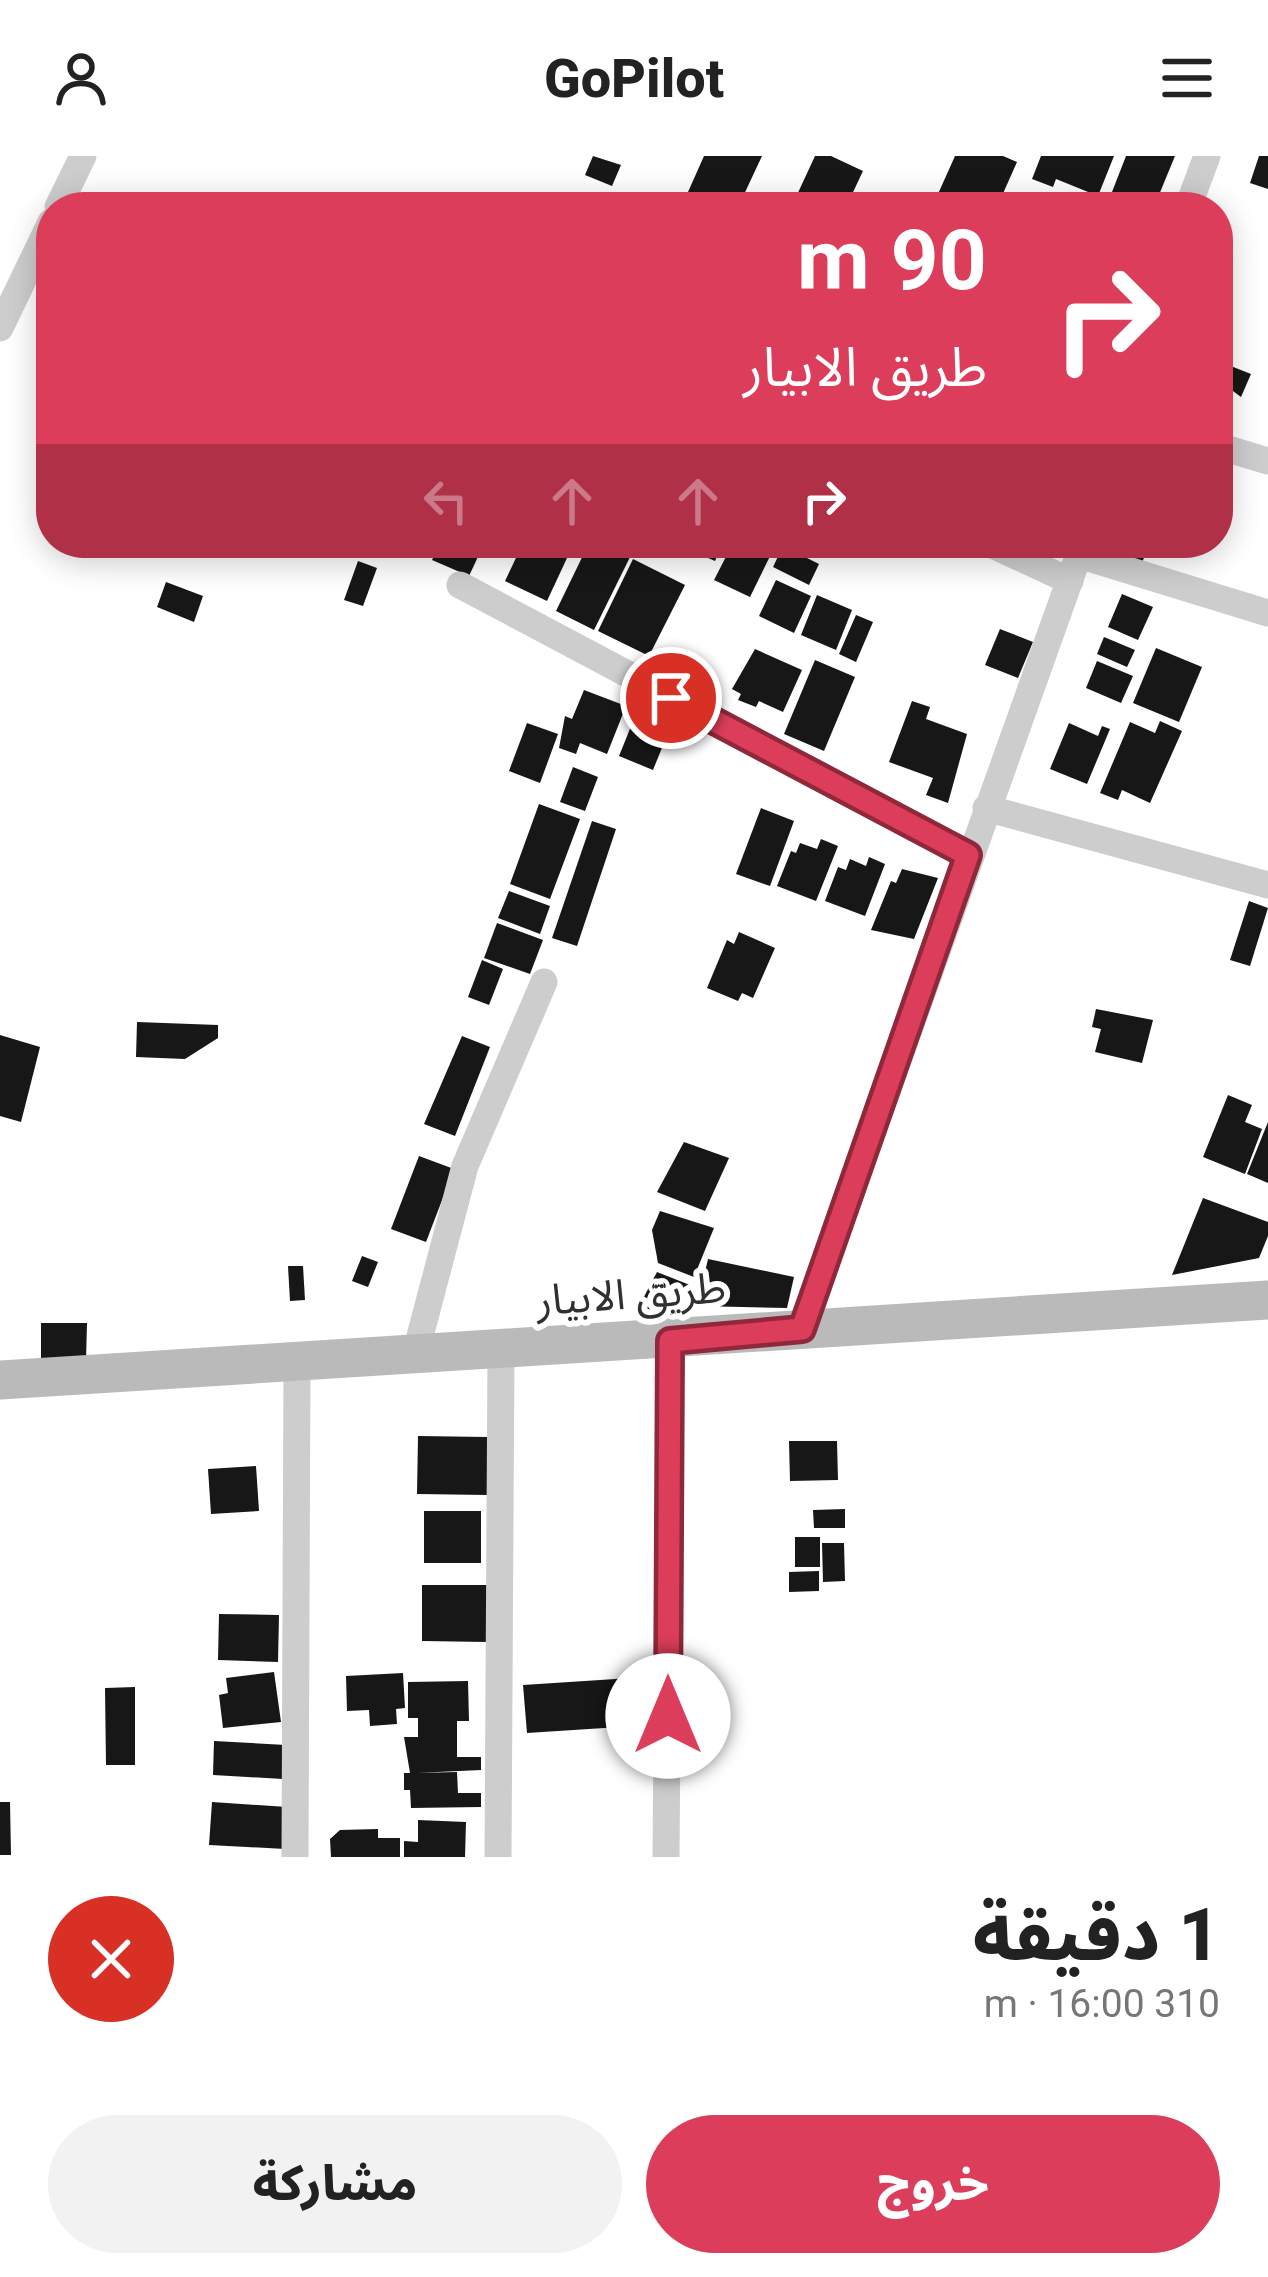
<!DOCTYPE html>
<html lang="ar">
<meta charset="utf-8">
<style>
body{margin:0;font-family:Roboto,"Noto Sans Arabic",sans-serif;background:#f2f2f2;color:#222;direction:rtl;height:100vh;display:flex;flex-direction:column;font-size:45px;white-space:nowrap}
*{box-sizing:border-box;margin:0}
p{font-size:39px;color:#767676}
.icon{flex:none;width:66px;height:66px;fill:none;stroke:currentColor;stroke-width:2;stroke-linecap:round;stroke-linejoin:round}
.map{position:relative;height:1701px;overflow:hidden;direction:ltr}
.details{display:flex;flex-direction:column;background:#fff;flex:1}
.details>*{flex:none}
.hud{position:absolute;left:36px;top:36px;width:1197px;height:366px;border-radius:48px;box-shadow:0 6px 30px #0003;direction:rtl;background:#dc3d5a;color:#fff;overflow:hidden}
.pin{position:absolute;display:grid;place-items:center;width:102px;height:102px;color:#fff;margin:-51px;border:6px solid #fff;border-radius:50%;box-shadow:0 3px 12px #0007}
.me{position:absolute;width:132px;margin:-66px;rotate:0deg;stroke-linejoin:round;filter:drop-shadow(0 0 9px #0008)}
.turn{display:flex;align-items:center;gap:42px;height:252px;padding:0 48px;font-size:54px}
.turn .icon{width:156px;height:156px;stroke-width:2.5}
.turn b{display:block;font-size:84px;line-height:102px}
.lanes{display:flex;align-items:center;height:114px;padding:0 48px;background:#0003;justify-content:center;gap:60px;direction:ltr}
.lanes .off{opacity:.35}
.round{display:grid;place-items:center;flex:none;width:126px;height:126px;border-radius:63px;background:#f2f2f2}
.overview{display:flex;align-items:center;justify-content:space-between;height:204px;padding:0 48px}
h1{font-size:72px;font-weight:800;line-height:90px}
.button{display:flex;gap:24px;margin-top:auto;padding:24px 48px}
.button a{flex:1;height:138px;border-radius:72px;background:#dc3d5a;color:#fff;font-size:48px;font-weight:800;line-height:138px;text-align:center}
.button a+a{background:#f2f2f2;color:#222}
header{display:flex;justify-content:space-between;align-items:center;height:156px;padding:0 48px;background:#fff;font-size:54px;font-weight:800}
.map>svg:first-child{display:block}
.building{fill:#171717}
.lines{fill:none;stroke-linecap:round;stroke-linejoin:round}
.street{stroke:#cdcdcd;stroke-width:27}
.secondary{stroke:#bababa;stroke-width:39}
.route-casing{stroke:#8f283a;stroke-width:30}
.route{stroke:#dc3d5a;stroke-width:21}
.labels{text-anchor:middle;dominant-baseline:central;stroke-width:12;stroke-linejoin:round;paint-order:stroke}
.street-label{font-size:42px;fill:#303030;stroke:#fff}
</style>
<header><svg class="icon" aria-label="menu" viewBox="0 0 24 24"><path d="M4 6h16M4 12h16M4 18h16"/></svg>GoPilot<svg class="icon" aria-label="person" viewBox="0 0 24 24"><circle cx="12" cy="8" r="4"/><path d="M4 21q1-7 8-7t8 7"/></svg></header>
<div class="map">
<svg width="1268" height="1701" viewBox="0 0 1268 1701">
<rect width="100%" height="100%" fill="#fff"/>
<!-- building -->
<g class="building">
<polygon points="593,0 621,9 612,30 585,19"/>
<polygon points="704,0 762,0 740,47 720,38 715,48 688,36"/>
<polygon points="815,0 831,0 863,15 847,49 822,38 816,50 796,41"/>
<polygon points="955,0 1003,0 1017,6 997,51 967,51 938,38"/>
<polygon points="1041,0 1114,0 1098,40 1056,23 1053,31 1032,23"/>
<polygon points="1126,0 1175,0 1154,51 1112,36"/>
<polygon points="1259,0 1268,0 1268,33 1250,27"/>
<polygon points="1223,207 1251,218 1241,241 1218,224"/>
<polygon points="440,387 483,390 469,420 432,404"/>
<polygon points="523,387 574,387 547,445 505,425"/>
<polygon points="589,387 634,393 594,474 556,455"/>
<polygon points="673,387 723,387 715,405"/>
<polygon points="733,387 774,392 750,441 714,424"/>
<polygon points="1115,387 1147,387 1149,388 1142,407 1112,395"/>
<polygon points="783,390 819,408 809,429 773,411"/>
<polygon points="633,403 685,429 649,500 598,475"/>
<polygon points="358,405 377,412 363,450 344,444"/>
<polygon points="776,424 811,440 794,477 759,460"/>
<polygon points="166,426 203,440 194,466 157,451"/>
<polygon points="1122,438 1153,451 1138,484 1108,471"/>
<polygon points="817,439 852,454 836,494 801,479"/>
<polygon points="856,459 873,466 856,506 839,498"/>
<polygon points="1000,473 1033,486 1018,522 985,509"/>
<polygon points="1104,481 1135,494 1127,511 1097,498"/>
<polygon points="1156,492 1202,511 1179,566 1133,547"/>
<polygon points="755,493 802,514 783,556 759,545 756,551 738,544 741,538 732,533"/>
<polygon points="815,504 855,521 824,595 784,578"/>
<polygon points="1097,505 1133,520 1121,547 1086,532"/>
<polygon points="584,534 626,550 607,598 580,587 576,598 559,592 565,560 572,563"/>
<polygon points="912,545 930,551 926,563 967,578 948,647 926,639 933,622 889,606"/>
<polygon points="636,558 670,572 653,614 619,600"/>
<polygon points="1160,565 1182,575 1150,647 1122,634 1118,644 1100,637 1130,566 1155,577"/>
<polygon points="527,567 558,578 540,627 509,615"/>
<polygon points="1069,567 1098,580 1102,570 1110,573 1087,628 1050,613"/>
<polygon points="573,611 598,621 585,655 560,646"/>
<polygon points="539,648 580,663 550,743 510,728"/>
<polygon points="761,652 794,665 770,730 736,718"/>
<polygon points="592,665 616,673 577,790 552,782"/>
<polygon points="821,683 838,690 816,745 777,730 791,695 796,697 800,687 817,693"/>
<polygon points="869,701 885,708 865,760 825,745 838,711 846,714 850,703 866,710"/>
<polygon points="902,713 938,722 914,783 871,774 891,725 896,727"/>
<polygon points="509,735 550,750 540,778 498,762"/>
<polygon points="1249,745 1268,752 1250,810 1230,804"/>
<polygon points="497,767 543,784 530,818 484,802"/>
<polygon points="739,776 775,792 753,842 742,837 738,845 707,832 727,784 734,788"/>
<polygon points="482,804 503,813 489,849 468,841"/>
<polygon points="1096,853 1153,864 1142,907 1095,896 1101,873 1092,871"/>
<polygon points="137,866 218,869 218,882 185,903 136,901"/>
<polygon points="0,879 40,891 21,966 0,960"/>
<polygon points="462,880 490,891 455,980 424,968"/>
<polygon points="1228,939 1252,949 1245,966 1262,973 1245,1018 1203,1001"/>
<polygon points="1268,966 1268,1027 1247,1018"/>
<polygon points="684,986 729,1002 705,1055 657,1036"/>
<polygon points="419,1000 454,1013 426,1086 391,1073"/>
<polygon points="1203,1042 1268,1066 1268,1080 1259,1102 1172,1119"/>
<polygon points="660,1055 714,1072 694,1121 658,1107 652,1074"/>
<polygon points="362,1100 378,1106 368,1131 352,1125"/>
<polygon points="708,1103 794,1121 787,1152 697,1150"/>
<polygon points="288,1110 303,1110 305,1144 290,1145"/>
<polygon points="657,1116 700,1133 689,1162 635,1158"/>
<polygon points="41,1167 87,1167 86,1204 41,1203"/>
<polygon points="418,1280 487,1281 487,1339 417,1338"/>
<polygon points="789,1285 837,1285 838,1324 790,1325"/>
<polygon points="256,1310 259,1355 211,1358 208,1313"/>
<polygon points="845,1353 845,1372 814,1372 813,1354"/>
<rect x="424" y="1355" width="57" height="52"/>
<rect x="795" y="1381" width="25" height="30"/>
<polygon points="822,1387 844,1387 845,1425 823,1426"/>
<polygon points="819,1415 819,1435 789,1436 789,1416"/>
<polygon points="422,1429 488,1429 487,1486 422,1485"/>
<polygon points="219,1458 279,1459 278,1506 218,1504"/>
<polygon points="274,1516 281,1566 223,1572 219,1539 228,1537 226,1522"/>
<polygon points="403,1517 405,1552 396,1553 397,1568 370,1570 369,1554 347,1555 346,1520"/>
<polygon points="631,1522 635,1570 527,1577 523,1529"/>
<polygon points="468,1525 469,1565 457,1565 457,1601 481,1601 481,1614 416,1617 457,1616 458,1637 481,1637 481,1651 411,1652 410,1634 404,1634 404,1617 410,1617 404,1581 418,1581 418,1562 408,1562 408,1526"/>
<polygon points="135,1531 135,1609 106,1609 105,1532"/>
<polygon points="214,1585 286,1589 283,1623 213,1619"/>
<polygon points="0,1646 10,1646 11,1699 0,1699"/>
<polygon points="212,1646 287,1651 285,1693 209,1689"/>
<polygon points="418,1664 466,1666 465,1701 404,1701 404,1685 418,1686"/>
<polygon points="378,1673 378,1682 400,1682 400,1701 331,1701 330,1683 340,1674"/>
</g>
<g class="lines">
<!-- street -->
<g class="street">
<polyline points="58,51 83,0"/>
<polyline points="1188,51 1207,0"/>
<polyline points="0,172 51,66"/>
<polyline points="1218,290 1268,305"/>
<polyline points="988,387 1070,425"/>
<polyline points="1079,399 1268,457"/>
<polyline points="460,429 968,699"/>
<polyline points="986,652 1268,729"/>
<polyline points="802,1173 1083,387"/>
<polyline points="415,1199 465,1010 544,826"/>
<polyline points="295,1701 297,1206"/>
<polyline points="498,1701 501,1195"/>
<polyline points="666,1701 670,1185"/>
</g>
<!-- secondary -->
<polyline class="secondary" points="0,1224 1268,1144"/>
</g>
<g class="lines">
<defs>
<polyline id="route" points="668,1560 670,1185 802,1173 968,699 671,542"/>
</defs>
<!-- route casing -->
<use href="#route" class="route-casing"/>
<!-- route -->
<use href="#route" class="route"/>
</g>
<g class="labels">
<!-- street labels -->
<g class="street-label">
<text transform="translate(631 1138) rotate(-4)">طريق الابيار</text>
</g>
</g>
</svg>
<div class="pin" style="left:671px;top:542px;background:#d93025"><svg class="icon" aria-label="arrive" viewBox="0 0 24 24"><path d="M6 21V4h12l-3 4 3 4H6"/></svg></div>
<svg class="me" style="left:668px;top:1560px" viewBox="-20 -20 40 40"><circle r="19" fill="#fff"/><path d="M0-13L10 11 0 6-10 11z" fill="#dc3d5a"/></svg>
<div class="hud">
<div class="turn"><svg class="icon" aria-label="right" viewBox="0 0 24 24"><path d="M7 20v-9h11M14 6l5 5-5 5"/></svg><div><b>90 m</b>طريق الابيار</div></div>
<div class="lanes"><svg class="icon off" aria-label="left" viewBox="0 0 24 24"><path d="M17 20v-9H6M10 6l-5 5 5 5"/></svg><svg class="icon off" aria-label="ahead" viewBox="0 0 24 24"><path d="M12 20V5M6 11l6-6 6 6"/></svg><svg class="icon off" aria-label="ahead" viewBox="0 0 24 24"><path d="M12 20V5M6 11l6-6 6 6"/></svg><svg class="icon" aria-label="right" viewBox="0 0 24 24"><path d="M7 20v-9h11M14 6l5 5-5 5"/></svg></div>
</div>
</div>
<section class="details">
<div class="overview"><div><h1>1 دقيقة</h1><p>310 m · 16:00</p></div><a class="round" style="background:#d93025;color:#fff"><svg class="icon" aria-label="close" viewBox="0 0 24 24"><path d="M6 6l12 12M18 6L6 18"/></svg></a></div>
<div class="button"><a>خروج</a><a>مشاركة</a></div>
</section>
